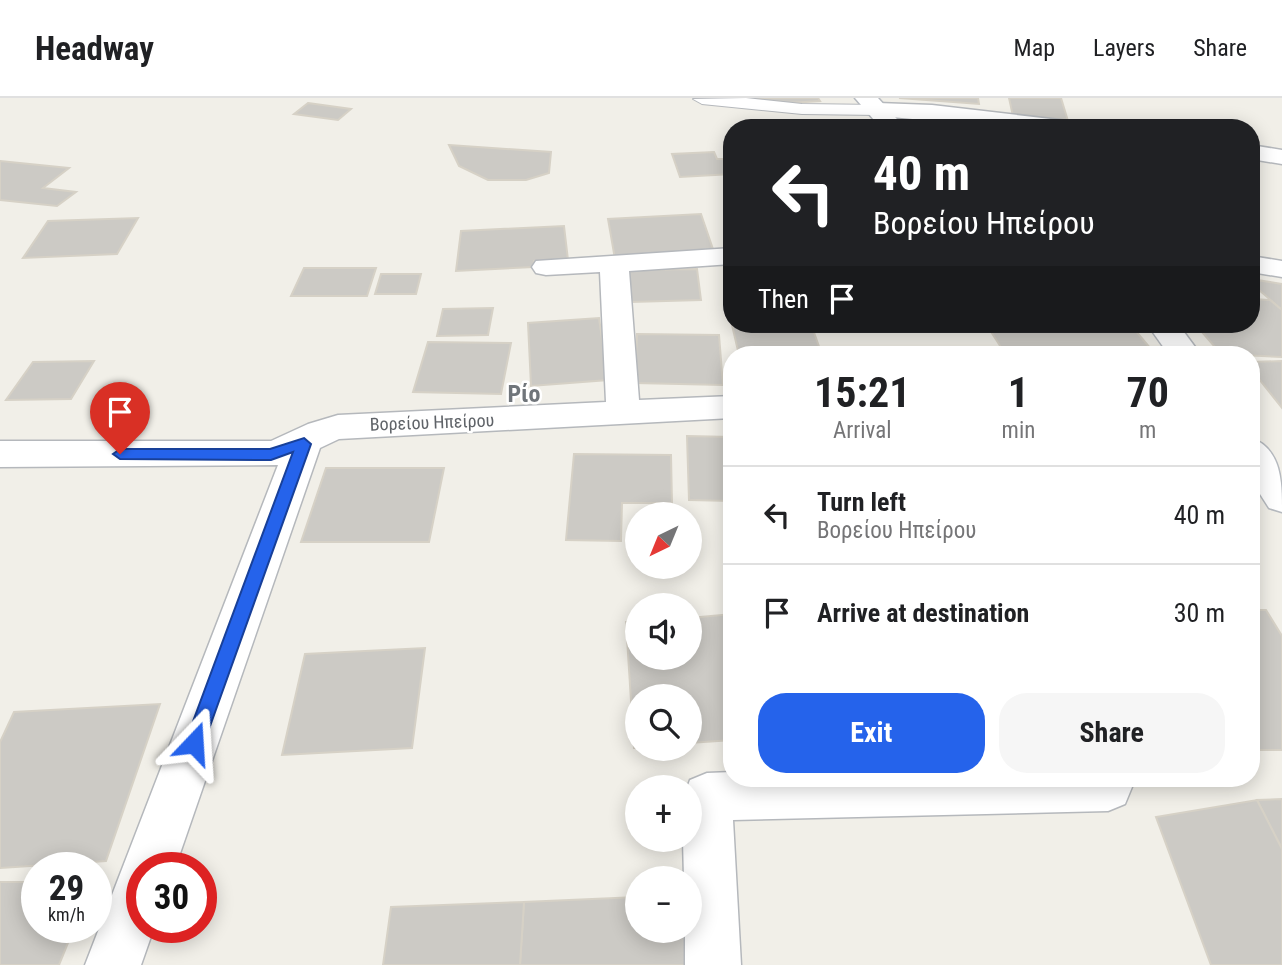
<!DOCTYPE html>
<meta charset="utf-8">
<style>
body{margin:0;font-family:"Roboto Condensed",sans-serif;background:#f6f6f6;color:#202124;height:100vh;display:flex;flex-direction:column;font-size:26px;white-space:nowrap}
*{box-sizing:border-box;margin:0}
p{font-size:23px;color:#757577}
.icon{flex:none;width:38px;height:38px;fill:none;stroke:currentColor;stroke-width:2;stroke-linecap:round;stroke-linejoin:round}
.map{position:relative;flex:1;overflow:hidden}
.panel{position:absolute;left:723px;top:248px;width:537px;height:441px;display:flex;flex-direction:column;background:#fff;border-radius:28px;box-shadow:0 4px 18px #0003}
.panel>*{flex:none}
.banner{position:absolute;left:723px;top:21px;width:537px;height:214px;border-radius:28px;box-shadow:0 4px 18px #0003;background:#202124;color:#fff;overflow:hidden}
.needle{width:46px;rotate:223deg}
.tools{position:absolute;left:625px;top:404px;display:grid;gap:14px}
.tools a{display:grid;place-items:center;width:77px;height:77px;border-radius:50%;background:#fff;box-shadow:0 4px 18px #0003;font-size:35px}
.speed{position:absolute;left:21px;top:754px;display:flex;gap:14px;font-size:35px;font-weight:700;text-align:center}
.speed>*{display:grid;place-content:center;width:91px;height:91px;border-radius:50%;background:#fff;box-shadow:0 4px 18px #0003;line-height:1}
.speed small{font-size:18px;font-weight:400}
.speed .limit{border:10px solid #d22;background:#fff;color:#111}
.pin{position:absolute;display:grid;place-items:center;width:60px;height:60px;color:#fff;margin:-72px -30px;border-radius:50% 50% 50% 0;rotate:-45deg;box-shadow:0 0 7px #0007}
.pin .icon{rotate:45deg}
.me{position:absolute;width:77px;margin:-38px;rotate:20deg;stroke-linejoin:round;filter:drop-shadow(0 0 5px #0008)}
.turn{display:flex;align-items:center;gap:24px;height:147px;padding:0 35px;font-size:32px}
.turn .icon{width:91px;height:91px;stroke-width:2.5}
.turn b{display:block;font-size:49px;line-height:60px}
.then{display:flex;align-items:center;height:66px;padding:0 35px;background:#0003;gap:14px;font-size:26px}
.eta{display:flex;justify-content:space-evenly;align-items:center;height:119px;text-align:center}
.eta b{font-size:42px;font-weight:700;line-height:49px}
.button{display:flex;gap:14px;margin-top:auto;padding:14px 35px}
.button a{flex:1;height:80px;border-radius:28px;background:#2563eb;color:#fff;font-size:28px;font-weight:700;line-height:80px;text-align:center}
.button a+a{background:#f6f6f6;color:#202124}
ul{padding:0;list-style:none}
li{display:flex;align-items:center;gap:21px;height:98px;padding:0 35px;border-top:2px solid #e0e0e0}
li div{flex:1}
li b{display:block;font-size:26px}
li em{font-style:normal}
header{display:flex;align-items:center;gap:42px;box-sizing:border-box;height:98px;padding:0 35px;background:#fff;border-bottom:2px solid #e0e0e0}
header strong{font-size:33px}
nav{display:flex;gap:38px;margin-inline-start:auto;font-size:24px}
.map>svg:first-child{display:block}
.building{fill:#cccac5;stroke:#d6d1c6;stroke-width:2}
.lines{fill:none;stroke-linecap:round;stroke-linejoin:round}
.lane-casing{stroke:#b5b8bc;stroke-width:2}
.street-casing{stroke:#b5b8bc;stroke-width:3}
.secondary-casing{stroke:#b6babf;stroke-width:3}
.lane{fill:#fff;fill-rule:evenodd}
.street{fill:#fff;fill-rule:evenodd}
.secondary{fill:#fff;fill-rule:evenodd}
.route{fill:#2563eb;stroke:#184099;stroke-width:2}
.labels{text-anchor:middle;dominant-baseline:central;stroke-width:5;stroke-linejoin:round;paint-order:stroke}
.street-label{font-size:18px;fill:#5f6368;stroke:#fff}
.district-label{font-size:24px;font-weight:bold;fill:#70757a;stroke:#fff}
</style>
<header>
<strong>Headway</strong>
<nav><a>Map</a><a>Layers</a><a>Share</a></nav>
</header>
<div class="map">
<svg width="1282" height="867" viewBox="0 0 1282 867">
<rect width="100%" height="100%" fill="#f1efe8"/>
<!-- building -->
<g class="building">
<polygon points="755,0 818,0 820,3 759,7"/>
<polygon points="899,0 978,0 979,6"/>
<polygon points="1009,0 1061,0 1068,23 1013,18"/>
<polygon points="308,5 351,11 338,22 294,16"/>
<polygon points="449,47 551,54 549,75 526,82 488,82 459,68"/>
<polygon points="714,54 717,61 732,61 732,76 680,79 672,56"/>
<polygon points="0,63 69,70 43,90 76,94 57,108 0,102"/>
<polygon points="701,116 714,154 615,161 608,121"/>
<polygon points="138,120 117,156 23,160 48,123"/>
<polygon points="564,128 568,162 534,163 533,169 456,173 461,133"/>
<polygon points="304,170 376,170 367,198 291,198"/>
<polygon points="697,171 701,202 631,204 629,172"/>
<polygon points="381,176 421,176 416,196 375,196"/>
<polygon points="1251,181 1282,186 1282,212 1251,185"/>
<polygon points="725,197 732,197 732,226 811,226 822,257 739,257"/>
<polygon points="1251,201 1270,202 1282,212 1282,259 1221,256 1195,226 1251,226"/>
<polygon points="493,210 488,237 437,238 443,211"/>
<polygon points="599,220 608,282 531,288 528,225"/>
<polygon points="986,226 1130,226 1156,257 1006,257"/>
<polygon points="637,236 719,237 723,287 635,285"/>
<polygon points="428,244 511,245 501,296 413,294"/>
<polygon points="94,263 71,301 6,302 33,264"/>
<polygon points="1282,263 1282,310 1251,271 1251,264"/>
<polygon points="687,338 732,339 732,403 689,402"/>
<polygon points="574,356 671,357 672,405 622,405 621,443 566,442"/>
<polygon points="326,370 444,370 429,444 301,444"/>
<polygon points="1251,512 1266,512 1282,538 1282,652 1251,652"/>
<polygon points="732,516 732,642 690,645 690,598 637,598 637,650 634,650 626,524 637,523 637,560 690,560 690,520"/>
<polygon points="425,550 412,650 282,657 305,556"/>
<polygon points="160,606 106,763 0,770 0,644 14,614"/>
<polygon points="1282,701 1282,751 1257,702"/>
<polygon points="1257,702 1282,751 1282,867 1211,867 1156,719"/>
<polygon points="0,784 37,784 37,830 74,830 59,867 0,867"/>
<polygon points="637,799 637,833 685,833 688,867 520,867 524,804"/>
<polygon points="524,804 520,867 383,867 391,809"/>
</g>
<g class="lines">
<defs>
<polygon id="lane" points="746,0 802,6 878,7 887,12 878,17 802,16 702,6 693,1"/>
<g id="street">
<polygon points="878,5 932,7 1068,23 1076,25 1079,30 1008,30 870,17 867,12 870,7"/>
<polygon points="1251,47 1282,52 1282,66 1251,61"/>
<polygon points="732,150 732,166 629,173 639,302 732,298 732,320 339,341 320,350 175,770 142,770 142,830 154,830 141,867 85,867 278,367 0,369 0,343 271,343 308,326 338,317 606,304 600,174 546,177 536,175 532,169 536,163"/>
<polygon points="1251,158 1282,163 1282,179 1251,174"/>
<polygon points="732,674 732,681 1129,681 1132,689 1125,706 1108,713 733,722 741,867 685,867 685,833 690,833 690,780 684,780 683,742 690,742 690,690 687,690 690,682 707,675"/>
</g>
<g id="secondary">
<polygon points="855,0 878,0 905,30 881,30"/>
<polygon points="1147,226 1178,226 1201,257 1169,257"/>
<path d="M 1251,340 C 1282,351 1282,385 1282,414 L 1269,410 L 1251,382 Z"/>
</g>
</defs>
<!-- lane casing -->
<use href="#lane" class="lane-casing"/>
<!-- street casing -->
<use href="#street" class="street-casing"/>
<!-- secondary casing -->
<use href="#secondary" class="secondary-casing"/>
<!-- lane -->
<use href="#lane" class="lane"/>
<!-- street -->
<use href="#street" class="street"/>
<!-- secondary -->
<use href="#secondary" class="secondary"/>
</g>
<!-- route -->
<polygon class="route" points="304,340 311,346 204,645 201,652 194,654 188,652 185,645 293,354 271,362 120,361 113,356 120,351 270,351"/>
<g class="labels">
<!-- street labels -->
<g class="street-label">
<text transform="translate(432 324) rotate(-2)">Βορείου Ηπείρου</text>
</g>
<!-- district labels -->
<g class="district-label">
<text x="524" y="296">Ρίο</text>
</g>
</g>
</svg>
<div class="tools">
<a><svg class="needle" viewBox="-14 -14 28 28"><path d="M0-13l5 13h-10z" fill="#e53935"/><path d="M0 13l5-13h-10z" fill="#757577"/></svg></a>
<a><svg class="icon" aria-label="sound" viewBox="0 0 24 24"><path d="M4 9h4l5-4v14l-5-4H4zM17 9q2 3 0 6"/></svg></a>
<a><svg class="icon" aria-label="search" viewBox="0 0 24 24"><circle cx="10" cy="10" r="6"/><path d="M15 15l6 6"/></svg></a>
<a>+</a>
<a>−</a>
</div>
<div class="speed"><div>29<small>km/h</small></div><div class="limit">30</div></div>
<div class="pin" style="left:120px;top:356px;background:#d93025"><svg class="icon" aria-label="arrive" viewBox="0 0 24 24"><path d="M6 21V4h12l-3 4 3 4H6"/></svg></div>
<svg class="me" style="left:194px;top:645px" viewBox="-20 -20 40 40"><path d="M0-17L14 15 0 8-14 15z" fill="#2563eb" stroke="#fff" stroke-width="4"/></svg>
<div class="banner">
<div class="turn"><svg class="icon" aria-label="left" viewBox="0 0 24 24"><path d="M17 20v-9H6M10 6l-5 5 5 5"/></svg><div><b>40 m</b>Βορείου Ηπείρου</div></div>
<div class="then">Then<svg class="icon" aria-label="arrive" viewBox="0 0 24 24"><path d="M6 21V4h12l-3 4 3 4H6"/></svg></div>
</div>
<section class="panel">
<div class="eta">
<div><b>15:21</b><p>Arrival</p></div>
<div><b>1</b><p>min</p></div>
<div><b>70</b><p>m</p></div>
</div>
<ul>
<li><svg class="icon" aria-label="left" viewBox="0 0 24 24"><path d="M17 20v-9H6M10 6l-5 5 5 5"/></svg><div><b>Turn left</b><p>Βορείου Ηπείρου</p></div><em>40 m</em></li>
<li><svg class="icon" aria-label="arrive" viewBox="0 0 24 24"><path d="M6 21V4h12l-3 4 3 4H6"/></svg><div><b>Arrive at destination</b></div><em>30 m</em></li>
</ul>
<div class="button"><a>Exit</a><a>Share</a></div>
</section>
</div>
